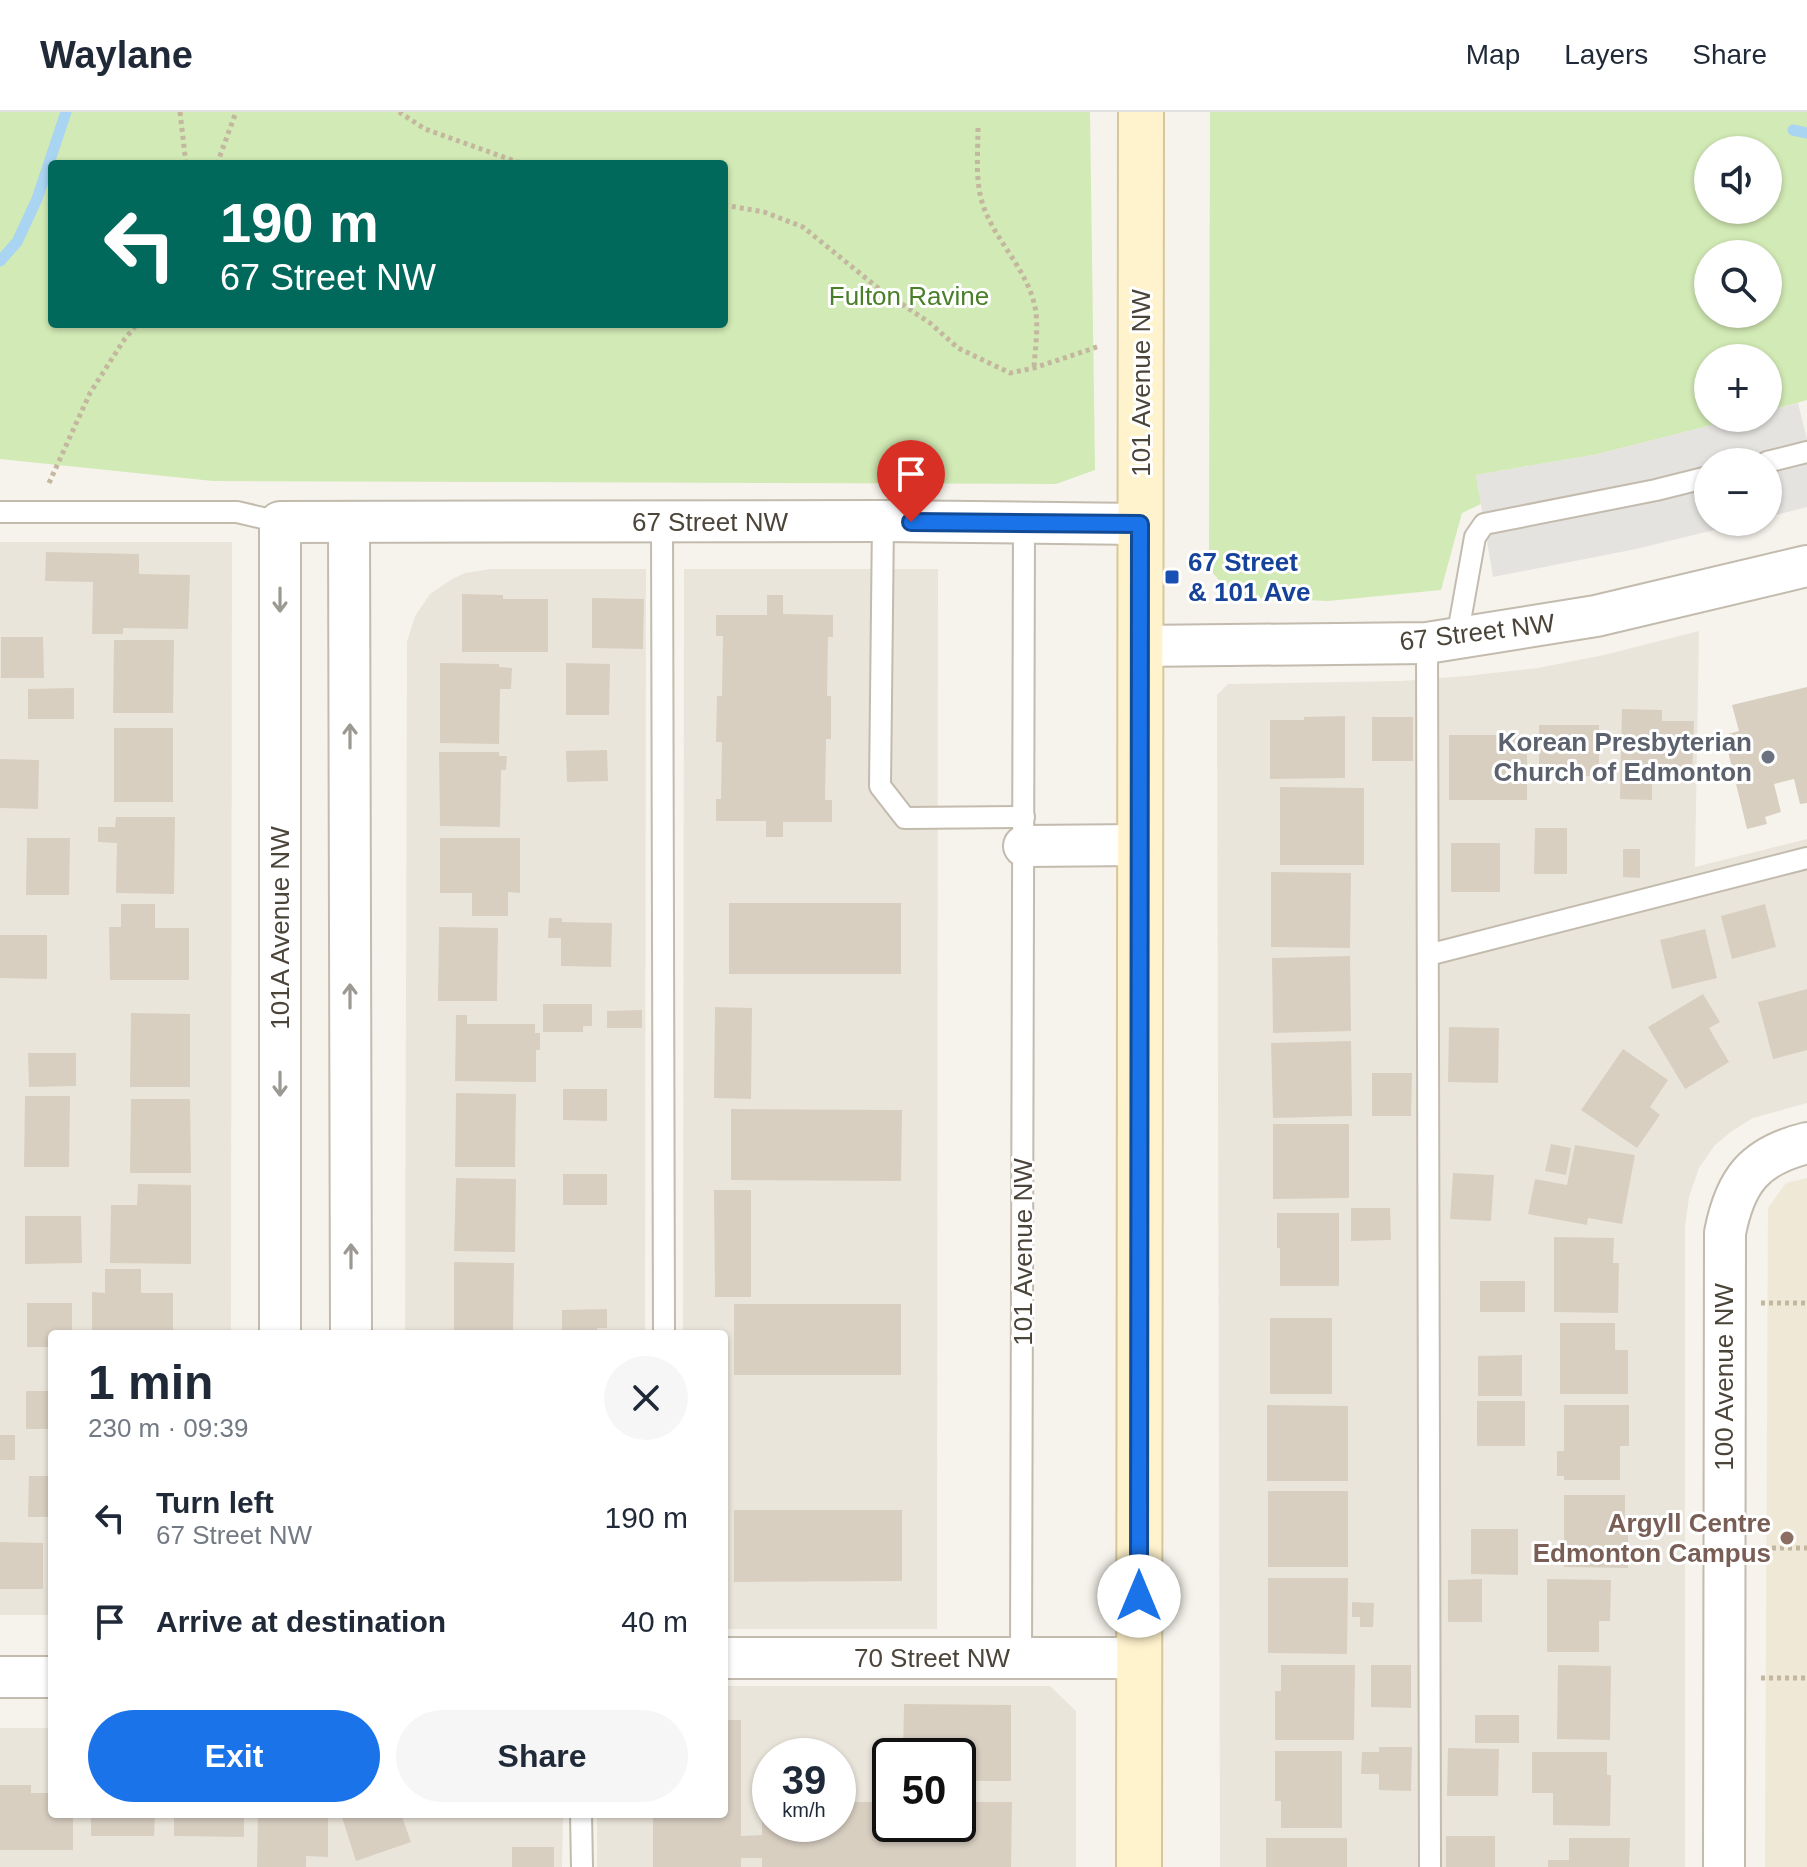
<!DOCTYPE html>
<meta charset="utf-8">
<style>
body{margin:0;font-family:Helvetica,sans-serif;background:#f6f6f7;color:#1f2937;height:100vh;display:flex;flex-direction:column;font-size:30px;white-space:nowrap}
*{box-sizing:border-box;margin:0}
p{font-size:26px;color:#747a83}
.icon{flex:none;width:44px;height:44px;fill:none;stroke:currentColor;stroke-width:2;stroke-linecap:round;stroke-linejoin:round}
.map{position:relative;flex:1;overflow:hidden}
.side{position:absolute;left:48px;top:1218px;width:680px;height:488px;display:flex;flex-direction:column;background:#fff;border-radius:8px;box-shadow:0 2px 6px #0004}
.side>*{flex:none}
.banner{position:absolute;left:48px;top:48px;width:680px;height:168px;border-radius:8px;box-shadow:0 2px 6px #0004;background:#00695c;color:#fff;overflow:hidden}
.tools{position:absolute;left:1694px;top:24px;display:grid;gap:16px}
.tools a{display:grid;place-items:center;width:88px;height:88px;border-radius:50%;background:#fff;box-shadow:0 2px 6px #0004;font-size:40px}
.speed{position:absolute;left:752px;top:1626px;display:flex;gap:16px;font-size:40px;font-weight:700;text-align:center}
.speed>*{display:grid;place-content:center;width:104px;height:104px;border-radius:50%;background:#fff;box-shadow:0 2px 6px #0004;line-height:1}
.speed small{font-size:20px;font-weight:400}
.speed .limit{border:4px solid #111;border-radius:12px;background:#fff;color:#111}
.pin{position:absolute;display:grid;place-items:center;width:68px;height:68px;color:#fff;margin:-82px -34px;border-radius:50% 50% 50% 0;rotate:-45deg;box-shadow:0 0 8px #0007}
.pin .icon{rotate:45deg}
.me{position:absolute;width:88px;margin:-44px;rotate:0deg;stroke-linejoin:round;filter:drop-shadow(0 0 6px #0008)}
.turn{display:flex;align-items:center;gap:28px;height:168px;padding:0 40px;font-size:36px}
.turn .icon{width:104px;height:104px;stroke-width:2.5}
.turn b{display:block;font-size:56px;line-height:68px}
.round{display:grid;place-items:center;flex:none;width:84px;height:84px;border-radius:42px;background:#f6f6f7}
.summary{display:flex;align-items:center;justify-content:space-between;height:136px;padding:0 40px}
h1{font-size:48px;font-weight:800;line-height:60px}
.primary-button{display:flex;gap:16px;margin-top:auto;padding:16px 40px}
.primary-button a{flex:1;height:92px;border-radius:48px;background:#1a73e8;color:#fff;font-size:32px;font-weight:800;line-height:92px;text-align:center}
.primary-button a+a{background:#f6f6f7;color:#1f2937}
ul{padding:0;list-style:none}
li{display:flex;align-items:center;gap:24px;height:104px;padding:0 40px}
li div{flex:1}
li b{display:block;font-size:30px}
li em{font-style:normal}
header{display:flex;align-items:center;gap:48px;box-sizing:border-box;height:112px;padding:0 40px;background:#fff;border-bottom:2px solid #e0e1e3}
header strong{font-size:38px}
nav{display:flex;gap:44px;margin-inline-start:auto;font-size:28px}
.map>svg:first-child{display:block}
.residential{fill:#eae5da;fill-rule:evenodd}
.education{fill:#efe8d6}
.green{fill:#d2eab5;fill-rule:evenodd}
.parking{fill:#e5e3e0}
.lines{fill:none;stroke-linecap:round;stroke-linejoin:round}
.stream{stroke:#a9d4f2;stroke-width:11}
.building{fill:#d8cfc1}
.service-casing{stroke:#c2bbae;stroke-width:24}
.minor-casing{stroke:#c2bbae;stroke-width:44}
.secondary-casing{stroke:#d6c79b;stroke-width:48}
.path{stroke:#c4b79f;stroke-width:5;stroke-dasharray:4 4;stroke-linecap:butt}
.service{stroke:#fff;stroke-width:20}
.minor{stroke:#fff;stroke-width:40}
.secondary{stroke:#fff3cd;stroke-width:44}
.oneway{stroke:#9c9892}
.route-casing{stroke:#114b97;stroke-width:20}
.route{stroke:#1a73e8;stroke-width:14}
.transit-dot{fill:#1a4fb4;stroke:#fff;stroke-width:3}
.worship-dot{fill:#6b7280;stroke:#fff;stroke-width:3}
.education-dot{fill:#8d6e63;stroke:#fff;stroke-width:3}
.labels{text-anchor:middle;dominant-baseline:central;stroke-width:6;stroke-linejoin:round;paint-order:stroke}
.park-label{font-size:26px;fill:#4a7f2a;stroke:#fff}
.street-label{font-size:26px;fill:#4b4439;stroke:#fff}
.transit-label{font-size:26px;font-weight:bold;fill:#164399;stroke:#fff;text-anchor:start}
.worship-label{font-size:26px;font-weight:bold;fill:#5b616d;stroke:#fff;text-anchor:end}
.education-label{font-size:26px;font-weight:bold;fill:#785e54;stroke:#fff;text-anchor:end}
</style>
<header>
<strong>Waylane</strong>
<nav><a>Map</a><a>Layers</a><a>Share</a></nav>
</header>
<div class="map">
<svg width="1807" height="1755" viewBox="0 0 1807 1755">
<rect width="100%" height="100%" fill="#f6f3ec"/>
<!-- residential -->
<g class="residential">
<polygon points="0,430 232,430 231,1222 52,1222 52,1503 0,1503"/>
<polygon points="491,457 646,457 645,1222 405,1222 407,530 415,504 430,482 452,467 465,461"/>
<polygon points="684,457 938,457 937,1517 724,1517 724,1222 683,1222"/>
<polygon points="1699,519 1695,755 1807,727 1807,991 1753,1006 1732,1019 1715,1033 1699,1056 1689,1085 1685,1115 1685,1755 1220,1755 1217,583 1228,572 1401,569 1466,564 1538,556 1604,543"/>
<path d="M 724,1574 L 1050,1574 L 1076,1599 L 1076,1755 L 597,1755 L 597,1702 L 724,1702 ZM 770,1644 L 838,1644 L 838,1712 L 770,1712 ZM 890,1644 L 958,1644 L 958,1712 L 890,1712 Z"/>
<polygon points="0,1616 52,1616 52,1702 563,1702 562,1755 0,1755"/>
</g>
<!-- education -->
<polygon class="education" points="1807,1066 1807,1755 1765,1755 1768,1096 1786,1071"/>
<!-- green -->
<g class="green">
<path d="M 0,0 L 1090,0 L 1095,358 L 1056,372 L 213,369 L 0,347 ZM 52,52 L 724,52 L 724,212 L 52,212 Z"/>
<path d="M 1210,0 L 1807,0 L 1807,288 L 1768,299 L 1768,246 L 1708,246 L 1708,306 L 1740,306 L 1594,343 L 1476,363 L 1481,392 L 1462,401 L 1441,478 L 1328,489 L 1239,485 L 1220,469 L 1209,457 ZM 1708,38 L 1768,38 L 1768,98 L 1708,98 ZM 1708,142 L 1768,142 L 1768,202 L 1708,202 Z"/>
</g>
<!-- parking -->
<polygon class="parking" points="1798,291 1807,327 1807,395 1768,405 1768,350 1708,350 1708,410 1747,410 1636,437 1493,465 1476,363 1594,343 1740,306 1768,306 1768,299"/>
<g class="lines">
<!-- stream -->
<g class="stream">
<polyline points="1793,18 1807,21"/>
<polyline points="0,149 17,130 37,87 66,0"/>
</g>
</g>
<!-- building -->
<g class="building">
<polygon points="46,440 139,442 139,462 190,463 188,517 123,516 123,522 92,522 93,470 45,469"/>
<polygon points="462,482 503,483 503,487 548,487 548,540 462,540"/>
<polygon points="767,483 783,483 783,502 833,503 833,525 828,525 827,584 831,584 831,627 826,627 825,688 832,688 832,710 783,710 783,725 766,725 766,709 716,709 716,687 721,687 722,630 716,630 717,584 722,584 723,524 716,524 716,503 767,503"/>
<polygon points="592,486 644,487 643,537 592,536"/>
<polygon points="1,525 43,525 44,566 1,566"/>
<polygon points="114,528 174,528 173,601 113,601"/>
<polygon points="440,551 499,552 499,555 512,556 511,577 500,577 499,632 440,631"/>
<polygon points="566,551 610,552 609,603 566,603"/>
<polygon points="1807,575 1807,691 1800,692 1794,667 1774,672 1781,700 1765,705 1767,712 1747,717 1724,623 1739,619 1732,593"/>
<polygon points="74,576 74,607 28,607 28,577"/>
<polygon points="1622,597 1662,598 1662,609 1694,609 1692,665 1652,665 1652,688 1620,687"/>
<polygon points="1345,604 1345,666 1270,667 1270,608 1304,608 1304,605"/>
<rect x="1372" y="605" width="41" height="44"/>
<rect x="1539" y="613" width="60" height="51"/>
<rect x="114" y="616" width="59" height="74"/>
<rect x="1449" y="623" width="78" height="65"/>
<polygon points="607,638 608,669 567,670 566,639"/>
<polygon points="439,640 499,640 499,644 507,644 506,658 501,658 500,715 440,714"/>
<polygon points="0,647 39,648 38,697 0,696"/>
<polygon points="1280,675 1364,676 1364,753 1280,753"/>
<polygon points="116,705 175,705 174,782 116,781 117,731 98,730 98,715 115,715"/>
<polygon points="1535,716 1567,716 1567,762 1534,762"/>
<polygon points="27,726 70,726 69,783 26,783"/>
<polygon points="440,726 520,726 520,781 508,780 508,804 472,804 472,781 440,781"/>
<rect x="1451" y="731" width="49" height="49"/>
<polygon points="1623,737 1640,737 1640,766 1623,765"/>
<polygon points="1271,760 1351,761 1350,836 1271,835"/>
<rect x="729" y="791" width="172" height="71"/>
<polygon points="121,792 155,792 155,816 189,816 189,868 110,868 109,815 121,815"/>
<polygon points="1765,792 1776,835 1732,847 1721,804"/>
<polygon points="549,806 562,806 562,810 612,811 611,855 561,854 561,826 548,826"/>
<polygon points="439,815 498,816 497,889 438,889"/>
<polygon points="1705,817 1717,866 1672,877 1660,828"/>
<polygon points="0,823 47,823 47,867 0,866"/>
<polygon points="1350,844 1351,919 1273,921 1272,846"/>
<polygon points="1807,877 1807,938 1773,947 1758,890"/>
<polygon points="1703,882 1720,910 1709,916 1729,950 1685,977 1648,915"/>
<polygon points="543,892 592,892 592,914 583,914 583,920 543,920"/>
<polygon points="715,895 752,896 751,987 714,986"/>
<polygon points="642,898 642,916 607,916 607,899"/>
<polygon points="131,901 190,902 190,975 130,975"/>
<polygon points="456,903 467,903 467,912 535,912 535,921 540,921 540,938 536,938 536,970 455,969"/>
<polygon points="1449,915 1499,916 1498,971 1448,970"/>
<polygon points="1351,929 1352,1004 1273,1006 1271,931"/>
<polygon points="1623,937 1668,968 1650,995 1660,1003 1637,1036 1581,998"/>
<polygon points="28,941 76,941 76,974 29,975"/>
<polygon points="1372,961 1412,961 1411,1004 1372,1004"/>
<polygon points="563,977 607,977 607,1009 563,1008"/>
<polygon points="456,981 516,982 515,1055 455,1055"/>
<polygon points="25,984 70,984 69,1055 24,1055"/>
<polygon points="131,987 190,987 191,1061 130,1061"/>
<polygon points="731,997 902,998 901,1069 731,1068"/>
<polygon points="1273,1012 1349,1012 1349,1086 1273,1087"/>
<polygon points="1551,1032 1571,1036 1566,1063 1545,1059"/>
<polygon points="1575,1033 1635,1043 1622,1112 1588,1106 1587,1113 1528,1102 1535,1067 1567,1073"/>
<polygon points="1453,1061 1494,1063 1491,1109 1450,1107"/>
<rect x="563" y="1062" width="44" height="31"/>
<polygon points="456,1066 516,1067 515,1140 454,1139"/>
<polygon points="138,1072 191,1073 191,1152 110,1151 111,1093 137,1093"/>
<polygon points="714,1078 751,1078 751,1185 715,1185"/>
<polygon points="1351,1096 1390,1096 1391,1128 1351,1129"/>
<polygon points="1277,1101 1339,1101 1339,1174 1280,1174 1280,1136 1277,1136"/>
<polygon points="25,1104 81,1104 82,1151 25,1152"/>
<polygon points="1554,1125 1614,1126 1613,1151 1619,1151 1618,1201 1554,1200"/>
<polygon points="454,1150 514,1151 513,1222 454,1222"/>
<polygon points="105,1157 141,1157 141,1181 173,1181 173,1222 92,1222 92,1180 105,1181"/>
<rect x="1480" y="1169" width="45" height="31"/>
<polygon points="27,1191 72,1191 72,1222 52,1222 52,1235 27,1235"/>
<rect x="734" y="1192" width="167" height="71"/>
<polygon points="607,1197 607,1216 597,1216 597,1222 562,1222 562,1198"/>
<rect x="1270" y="1206" width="62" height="76"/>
<polygon points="1560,1211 1615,1211 1615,1238 1628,1238 1628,1282 1560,1282"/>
<polygon points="1522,1243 1522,1284 1478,1284 1478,1244"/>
<rect x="26" y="1279" width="26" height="38"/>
<rect x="1477" y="1289" width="48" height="45"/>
<polygon points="1267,1293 1348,1294 1348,1369 1267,1369"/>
<polygon points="1564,1293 1629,1293 1629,1334 1620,1334 1620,1368 1564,1368 1564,1364 1557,1364 1557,1339 1564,1339"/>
<rect x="0" y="1323" width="15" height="25"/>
<polygon points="29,1364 52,1364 52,1405 28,1405"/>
<rect x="1268" y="1379" width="80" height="76"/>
<polygon points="1564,1383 1625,1383 1625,1411 1628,1411 1628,1456 1564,1455"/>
<polygon points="734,1398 902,1398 902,1469 734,1470"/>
<polygon points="1471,1417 1518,1417 1518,1463 1471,1462"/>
<polygon points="0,1430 43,1431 43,1477 0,1477"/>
<polygon points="1268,1466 1348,1466 1347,1542 1268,1541"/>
<polygon points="1482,1467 1482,1510 1448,1510 1448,1468"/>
<polygon points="1547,1467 1611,1468 1610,1509 1599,1509 1599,1540 1547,1540"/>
<polygon points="1352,1490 1374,1491 1373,1515 1360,1515 1360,1505 1352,1505"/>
<polygon points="1281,1553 1355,1553 1354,1628 1275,1628 1275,1579 1281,1579"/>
<polygon points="1371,1553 1411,1553 1411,1596 1371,1595"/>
<polygon points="1558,1553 1611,1554 1610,1628 1557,1627"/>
<polygon points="904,1592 1011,1593 1011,1669 975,1669 974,1690 1012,1690 1011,1755 762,1755 762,1746 741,1746 741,1755 653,1755 653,1702 724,1702 724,1608 741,1608 741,1724 762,1723 762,1690 770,1690 770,1712 838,1712 838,1690 890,1690 890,1712 958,1712 958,1644 903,1644"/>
<rect x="1475" y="1603" width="44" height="28"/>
<polygon points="1379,1635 1412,1635 1411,1679 1379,1678 1379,1662 1361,1662 1362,1640 1379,1640"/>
<polygon points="1448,1636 1499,1637 1498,1684 1447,1684"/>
<polygon points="1275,1639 1342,1639 1342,1716 1281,1716 1281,1689 1275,1689"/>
<polygon points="1532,1640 1607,1640 1607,1663 1611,1663 1610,1714 1553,1713 1553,1681 1532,1681"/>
<polygon points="0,1673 31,1673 31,1681 52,1681 52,1702 73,1702 73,1738 0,1738"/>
<polygon points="91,1702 155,1702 154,1724 91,1724"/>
<polygon points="174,1702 244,1702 244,1725 174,1724"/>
<polygon points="258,1702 328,1702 328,1745 306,1744 306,1755 257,1755"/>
<polygon points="341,1702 401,1702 411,1730 356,1749"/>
<rect x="1446" y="1724" width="49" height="31"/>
<rect x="1266" y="1726" width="81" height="29"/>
<polygon points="1569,1726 1630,1726 1629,1755 1548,1755 1548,1748 1569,1748"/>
<rect x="512" y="1735" width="42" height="20"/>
</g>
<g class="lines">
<defs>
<g id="service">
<polyline points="1767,350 1807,340"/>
<polyline points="0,400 237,400 280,410"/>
<polyline points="883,409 880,674 905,706 1024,705"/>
<polyline points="662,411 664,1222"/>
<polyline points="1457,526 1475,425 1484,412 1656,378 1708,365"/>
<polyline points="1427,531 1430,1755"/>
<polyline points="1428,843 1807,746"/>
<polyline points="1021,1547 1024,411"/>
<polyline points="581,1702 582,1755"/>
</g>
<g id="minor">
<polyline points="349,411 351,1222"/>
<polyline points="1140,534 1427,531 1596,504 1807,454"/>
<polyline points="1024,734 1140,733"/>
<polyline points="280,1222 280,410 883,409 1140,412"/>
<polyline points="724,1546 1139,1546"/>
<polyline points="0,1565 52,1565"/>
<path d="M 1724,1755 L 1725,1121 C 1735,1069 1754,1044 1807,1031"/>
</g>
<polyline id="secondary" points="1139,1755 1141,0"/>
</defs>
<!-- service casing -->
<use href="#service" class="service-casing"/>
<!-- minor casing -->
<use href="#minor" class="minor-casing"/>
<!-- secondary casing -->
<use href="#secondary" class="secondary-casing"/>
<!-- path -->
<g class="path">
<polyline points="180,0 186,52"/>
<polyline points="399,0 425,17 523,52"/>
<path d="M 978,16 C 978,40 975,66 982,90 C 993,127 1027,156 1035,195 C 1039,215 1035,236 1034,256"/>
<polyline points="217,52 236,0"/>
<polyline points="724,93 764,100 803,115 878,176 930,211 958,236 1010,261 1034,256 1100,234"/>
<polyline points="49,371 90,281 124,228 137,212"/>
<polyline points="1761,1191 1807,1191"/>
<polyline points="1764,1436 1807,1436"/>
<polyline points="1761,1566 1807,1566"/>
</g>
<!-- service -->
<use href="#service" class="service"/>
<!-- minor -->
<use href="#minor" class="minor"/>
<!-- secondary -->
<use href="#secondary" class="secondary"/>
</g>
<!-- one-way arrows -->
<defs><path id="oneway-shaft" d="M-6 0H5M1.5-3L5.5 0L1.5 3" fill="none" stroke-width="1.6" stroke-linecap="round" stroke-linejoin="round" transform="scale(2)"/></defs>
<g class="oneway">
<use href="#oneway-shaft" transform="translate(280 488) rotate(90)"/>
<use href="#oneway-shaft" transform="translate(350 624) rotate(-90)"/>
<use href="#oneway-shaft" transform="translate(350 884) rotate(-90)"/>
<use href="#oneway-shaft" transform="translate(280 972) rotate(90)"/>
<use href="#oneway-shaft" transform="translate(351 1144) rotate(-90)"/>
</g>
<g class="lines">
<defs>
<polyline id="route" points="911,410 1140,412 1139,1484"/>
</defs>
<!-- route casing -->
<use href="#route" class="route-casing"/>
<!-- route -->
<use href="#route" class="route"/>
</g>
<!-- markers -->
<rect class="transit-dot" x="1164" y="457" width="16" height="16" rx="4"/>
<circle class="worship-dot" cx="1768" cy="645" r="8"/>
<circle class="education-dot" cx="1787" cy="1426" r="8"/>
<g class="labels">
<!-- park labels -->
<g class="park-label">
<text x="909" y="184">Fulton Ravine</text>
</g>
<!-- street labels -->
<g class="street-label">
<text transform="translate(1141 271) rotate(-90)">101 Avenue NW</text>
<text x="710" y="410">67 Street NW</text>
<text transform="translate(1477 520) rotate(-7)">67 Street NW</text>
<text transform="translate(280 816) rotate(-90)">101A Avenue NW</text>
<text transform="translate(1023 1140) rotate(-90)">101 Avenue NW</text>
<text transform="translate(1724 1265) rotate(-90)">100 Avenue NW</text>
<text x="932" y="1546">70 Street NW</text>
</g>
<!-- transit labels -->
<g class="transit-label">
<text x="1188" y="450">67 Street<tspan x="1188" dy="30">&amp; 101 Ave</tspan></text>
</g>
<!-- worship labels -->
<g class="worship-label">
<text x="1752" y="630">Korean Presbyterian<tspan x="1752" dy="30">Church of Edmonton</tspan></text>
</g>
<!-- education labels -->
<g class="education-label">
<text x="1771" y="1411">Argyll Centre<tspan x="1771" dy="30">Edmonton Campus</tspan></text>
</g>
</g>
</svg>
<div class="tools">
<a><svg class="icon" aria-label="sound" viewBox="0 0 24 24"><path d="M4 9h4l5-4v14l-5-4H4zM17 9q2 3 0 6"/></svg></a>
<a><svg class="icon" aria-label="search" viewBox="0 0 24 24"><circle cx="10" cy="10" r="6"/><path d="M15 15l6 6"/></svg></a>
<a>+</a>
<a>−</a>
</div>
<div class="speed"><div>39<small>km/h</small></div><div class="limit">50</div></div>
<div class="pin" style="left:911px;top:410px;background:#d93025"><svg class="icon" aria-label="arrive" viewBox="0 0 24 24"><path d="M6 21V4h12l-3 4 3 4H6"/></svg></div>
<svg class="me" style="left:1139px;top:1484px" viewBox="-20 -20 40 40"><circle r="19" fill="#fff"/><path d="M0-13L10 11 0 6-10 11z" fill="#1a73e8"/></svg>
<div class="banner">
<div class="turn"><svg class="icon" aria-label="left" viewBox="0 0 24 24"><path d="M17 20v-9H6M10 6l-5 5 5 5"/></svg><div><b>190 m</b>67 Street NW</div></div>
</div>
<section class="side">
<div class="summary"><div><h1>1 min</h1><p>230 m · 09:39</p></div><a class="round"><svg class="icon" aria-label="close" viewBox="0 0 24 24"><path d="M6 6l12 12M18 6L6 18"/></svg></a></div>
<ul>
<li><svg class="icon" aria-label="left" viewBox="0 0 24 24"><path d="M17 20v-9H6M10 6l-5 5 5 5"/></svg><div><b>Turn left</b><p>67 Street NW</p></div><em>190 m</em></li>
<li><svg class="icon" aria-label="arrive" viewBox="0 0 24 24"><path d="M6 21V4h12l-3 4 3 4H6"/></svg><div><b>Arrive at destination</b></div><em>40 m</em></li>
</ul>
<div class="primary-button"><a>Exit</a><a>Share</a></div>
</section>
</div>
